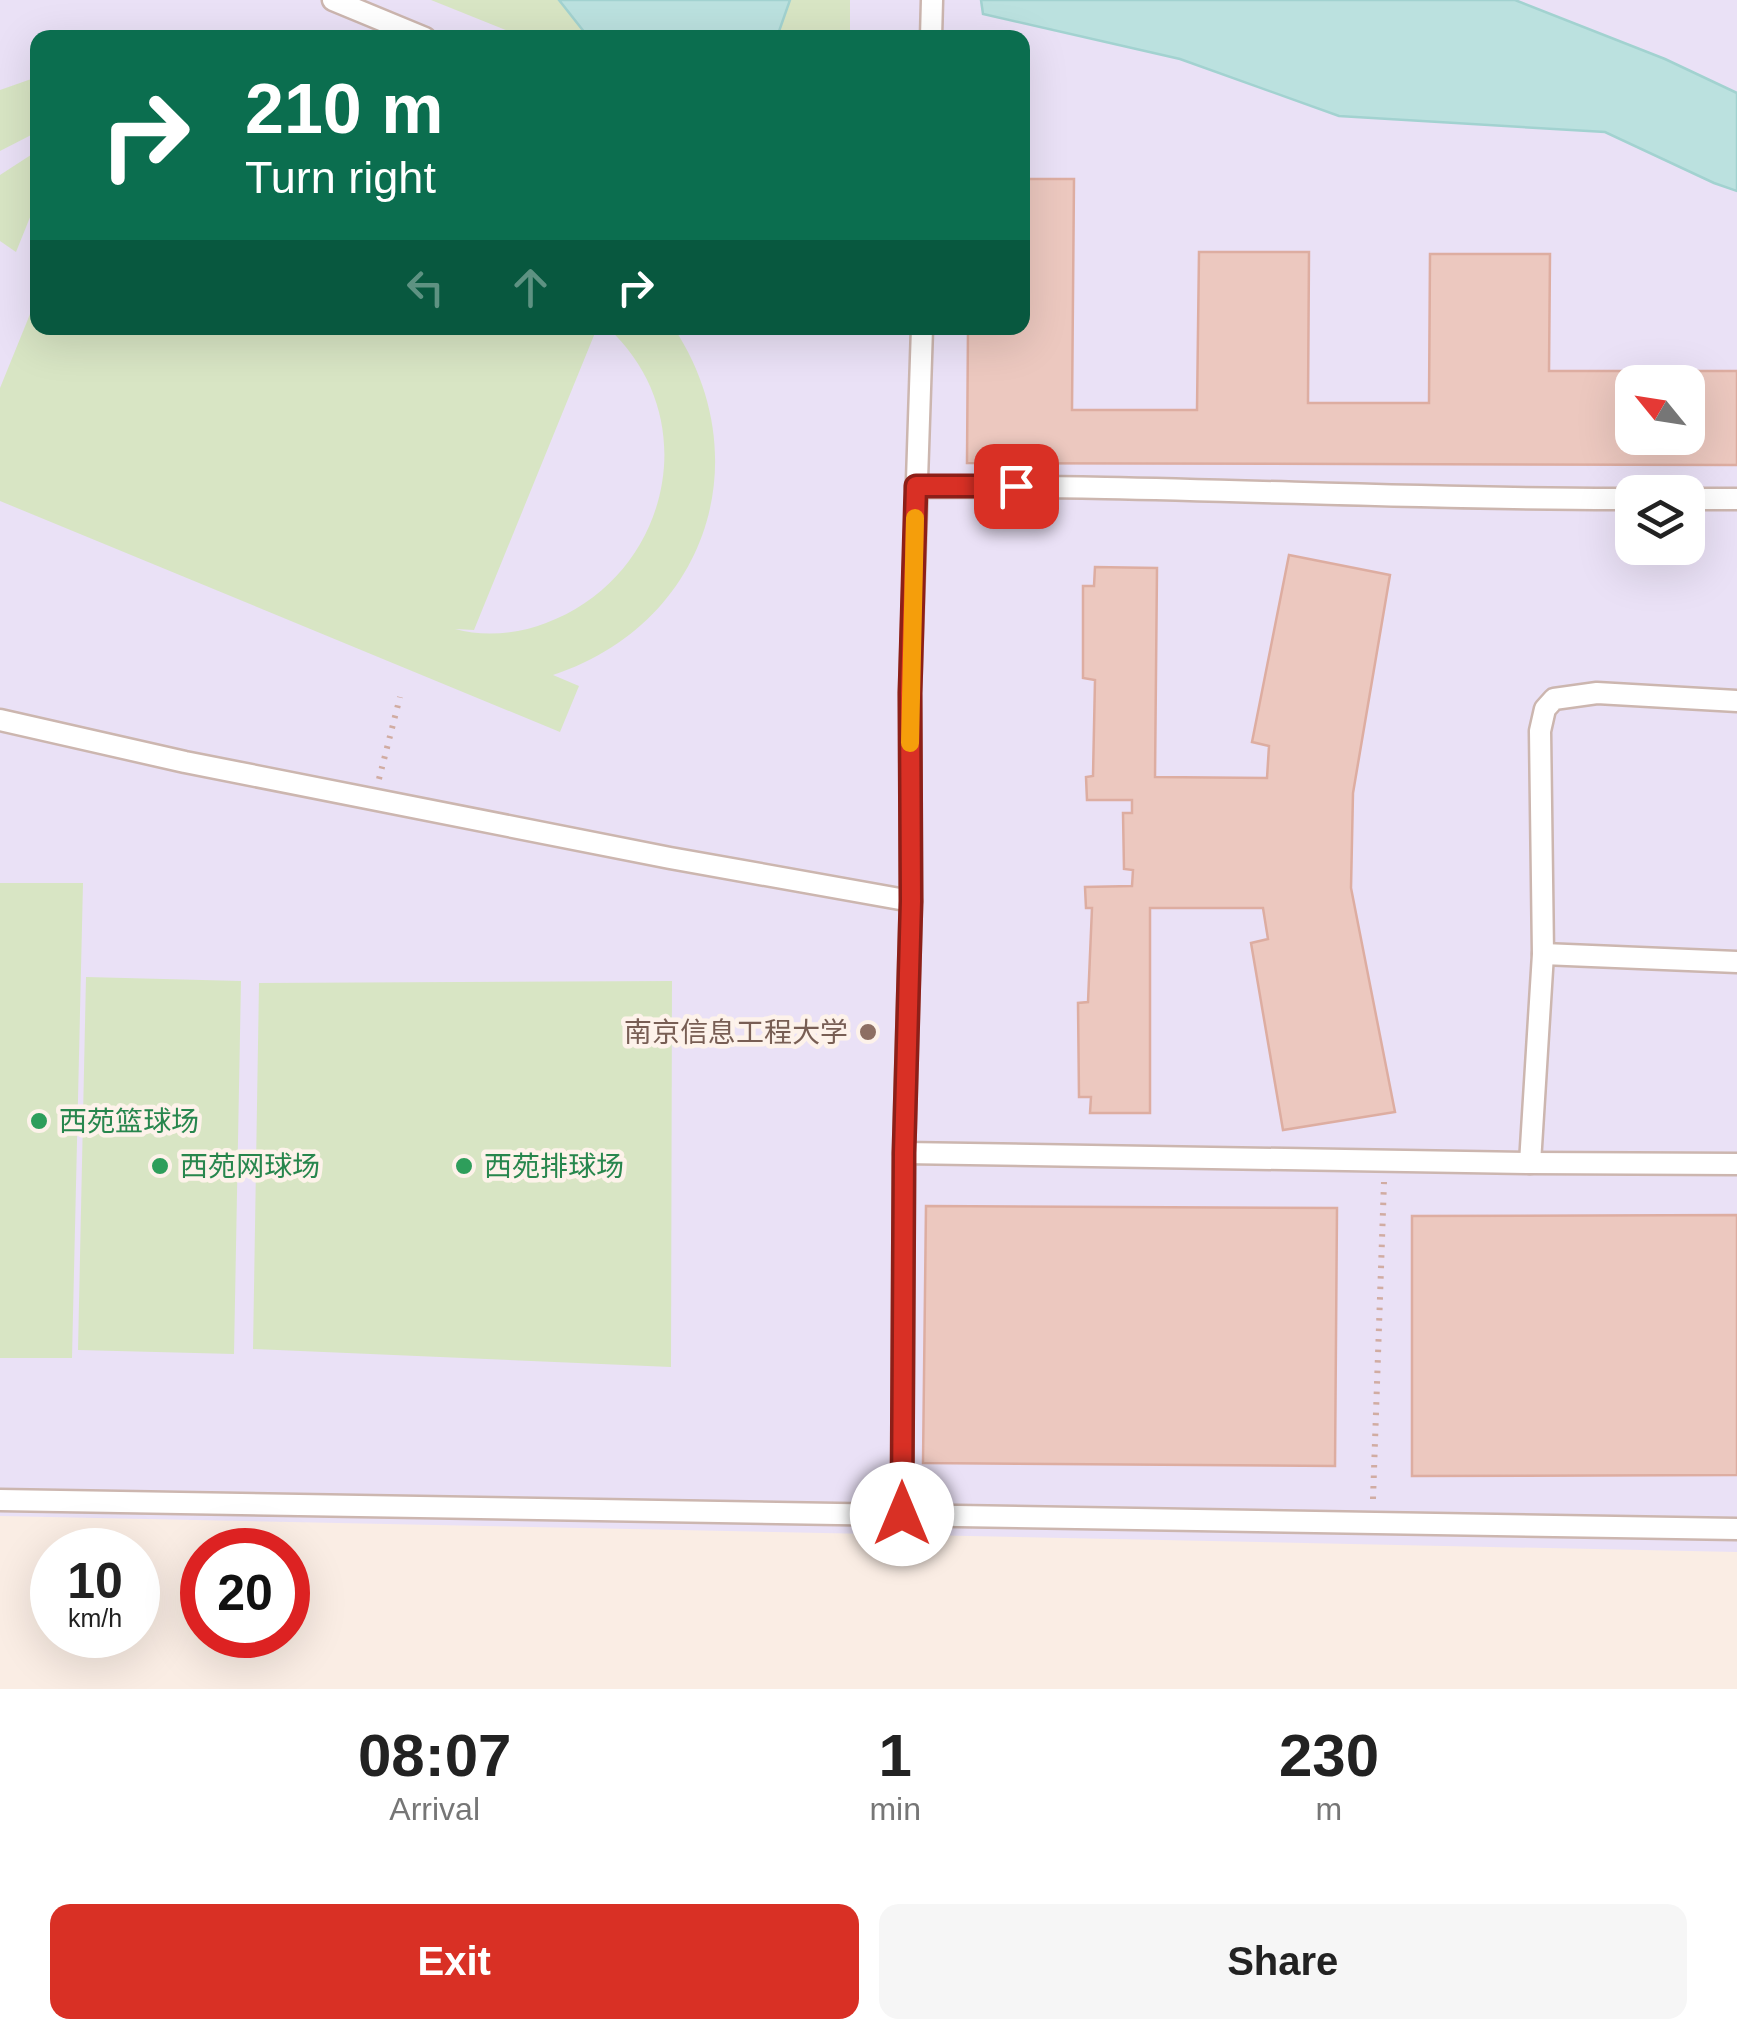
<!DOCTYPE html>
<meta charset="utf-8">
<style>
body{margin:0;font-family:Helvetica,"Noto Sans SC",sans-serif;background:#f6f6f6;color:#222;height:100vh;display:flex;flex-direction:column;font-size:38px;white-space:nowrap}
*{box-sizing:border-box;margin:0}
p{font-size:32px;color:#767676}
.icon{flex:none;width:55px;height:55px;fill:none;stroke:currentColor;stroke-width:2;stroke-linecap:round;stroke-linejoin:round}
.map{position:relative;height:1689px;overflow:hidden}
.side{display:flex;flex-direction:column;background:#fff;flex:1}
.side>*{flex:none}
.banner{position:absolute;left:30px;top:30px;width:1000px;height:305px;border-radius:20px;box-shadow:0 10px 40px #0002;background:#0b6e4f;color:#fff;overflow:hidden}
.needle{width:65px;rotate:300deg}
.controls{position:absolute;left:1615px;top:365px;display:grid;gap:20px}
.controls a{display:grid;place-items:center;width:90px;height:90px;border-radius:20px;background:#fff;box-shadow:0 10px 40px #0002;font-size:50px}
.speed{position:absolute;left:30px;top:1528px;display:flex;gap:20px;font-size:50px;font-weight:700;text-align:center}
.speed>*{display:grid;place-content:center;width:130px;height:130px;border-radius:50%;background:#fff;box-shadow:0 10px 40px #0002;line-height:1}
.speed small{font-size:25px;font-weight:400}
.speed .limit{border:15px solid #d22;background:#fff;color:#111}
.pin{position:absolute;display:grid;place-items:center;width:85px;height:85px;color:#fff;margin:-42px;border-radius:20px;box-shadow:0 5px 15px #0006}
.me{position:absolute;width:110px;margin:-55px;rotate:0deg;stroke-linejoin:round;filter:drop-shadow(0 0 8px #0008)}
.turn{display:flex;align-items:center;gap:35px;height:210px;padding:0 50px;font-size:45px}
.turn .icon{width:130px;height:130px;stroke-width:2.5}
.turn b{display:block;font-size:70px;line-height:85px}
.lanes{display:flex;align-items:center;height:95px;padding:0 50px;background:#0003;justify-content:center;gap:50px;direction:ltr}
.lanes .off{opacity:.35}
.eta{display:flex;justify-content:space-evenly;align-items:center;height:170px;text-align:center}
.eta b{font-size:60px;font-weight:700;line-height:70px}
.primary-button{display:flex;gap:20px;margin-top:auto;padding:20px 50px}
.primary-button a{flex:1;height:115px;border-radius:20px;background:#d93025;color:#fff;font-size:40px;font-weight:700;line-height:115px;text-align:center}
.primary-button a+a{background:#f6f6f6;color:#222}
.map>svg:first-child{display:block}
.education{fill:#eae1f6;fill-rule:evenodd}
.green{fill:#d8e5c4}
.water{fill:#bbe1df;stroke:#a2d2d0;stroke-width:2.5}
.building{fill:#ecc8bf;stroke:#ddada1;stroke-width:2.5;fill-rule:evenodd}
.lines{fill:none;stroke-linecap:round;stroke-linejoin:round}
.service-casing{stroke:#ccb6af;stroke-width:25}
.path{stroke:#d1aca2;stroke-width:6;stroke-dasharray:2.5 8;stroke-linecap:butt}
.service{stroke:#fff;stroke-width:20}
.route-casing{stroke:#8d1f18;stroke-width:25}
.route{stroke:#d93025;stroke-width:18}
.slow{stroke:#f59e0b;stroke-width:18}
.education-dot{fill:#8d6e63;stroke:#fdf2ea;stroke-width:4}
.leisure-dot{fill:#2e9e5b;stroke:#fdf2ea;stroke-width:4}
.labels{text-anchor:middle;dominant-baseline:central;stroke-width:9;stroke-linejoin:round;paint-order:stroke}
.education-label{font-size:28px;fill:#785e54;stroke:#fdf2ea;text-anchor:end}
.leisure-label{font-size:28px;fill:#27864d;stroke:#fdf2ea;text-anchor:start}
</style>
<div class="map">
<svg width="1737" height="1689" viewBox="0 0 1737 1689">
<rect width="100%" height="100%" fill="#faede4"/>
<!-- education -->
<path class="education" d="M 0,0 L 1737,0 L 1737,1552 L 0,1516 ZM 38,38 L 1022,38 L 1022,328 L 38,328 ZM 1632,382 L 1688,382 L 1688,438 L 1632,438 ZM 1632,492 L 1688,492 L 1688,548 L 1632,548 Z"/>
<!-- green -->
<g class="green">
<polygon points="431,0 850,0 850,37 523,37"/>
<polygon points="37,77 37,132 0,151 0,90"/>
<polygon points="37,151 37,200 16,252 0,241 0,175"/>
<path d="M 37,297 L 38,328 L 597,328 L 474,630 L 455,629 C 484,637 518,634 546,623 C 669,577 707,419 608,328 L 674,328 C 761,461 705,625 553,675 L 579,686 L 560,732 L 0,501 L 0,388 Z"/>
<polygon points="0,883 83,883 72,1358 0,1358"/>
<polygon points="86,977 241,981 234,1354 78,1350"/>
<polygon points="672,981 671,1367 253,1349 259,983"/>
</g>
<!-- water -->
<g class="water">
<polygon points="559,0 790,0 777,37 589,38"/>
<polygon points="981,0 1515,0 1665,59 1737,93 1737,191 1714,183 1605,132 1339,116 1180,59 983,14"/>
</g>
<!-- building -->
<g class="building">
<path d="M 1022,179 L 1074,179 L 1072,410 L 1197,410 L 1199,252 L 1309,252 L 1308,403 L 1429,403 L 1430,254 L 1550,254 L 1549,371 L 1737,371 L 1737,465 L 967,463 L 968,328 L 1022,328 ZM 1632,382 L 1688,382 L 1688,438 L 1632,438 Z"/>
<polygon points="1289,555 1390,575 1353,793 1351,888 1395,1112 1283,1130 1251,943 1268,939 1263,908 1150,908 1150,1113 1090,1113 1091,1097 1079,1097 1078,1003 1088,1002 1092,908 1086,908 1085,887 1132,886 1133,870 1124,869 1123,813 1132,813 1132,800 1087,800 1086,777 1093,776 1095,680 1083,678 1083,586 1094,586 1095,567 1157,568 1155,777 1267,778 1269,746 1252,742"/>
<polygon points="926,1206 1337,1208 1335,1466 923,1463"/>
<polygon points="1737,1215 1737,1475 1412,1476 1412,1216"/>
</g>
<g class="lines">
<defs>
<g id="service">
<polyline points="333,0 425,38"/>
<polyline points="931,38 932,0"/>
<path d="M 916,487 C 1155,484 1394,500 1632,499"/>
<polyline points="1688,499 1737,499"/>
<polyline points="0,720 185,762 670,858 911,901"/>
<polyline points="1543,954 1737,962"/>
<polyline points="904,1153 1530,1163 1737,1164"/>
<polyline points="1530,1163 1543,954 1540,731 1545,709 1554,699 1597,693 1737,701"/>
<polyline points="0,1500 1737,1529"/>
<polyline points="902,1514 904,1153 911,901 910,693 922,328"/>
</g>
</defs>
<!-- service casing -->
<use href="#service" class="service-casing"/>
<!-- path -->
<g class="path">
<polyline points="379,779 400,697"/>
<polyline points="1373,1499 1384,1182"/>
</g>
<!-- service -->
<use href="#service" class="service"/>
</g>
<g class="lines">
<defs>
<polyline id="route" points="902,1514 904,1153 911,901 910,693 916,486 1016,486"/>
</defs>
<!-- route casing -->
<use href="#route" class="route-casing"/>
<!-- route -->
<use href="#route" class="route"/>
<!-- slow -->
<polyline class="slow" points="910,743 915,518"/>
</g>
<!-- markers -->
<circle class="education-dot" cx="868" cy="1032" r="10"/>
<g class="leisure-dot">
<circle cx="39" cy="1121" r="10"/>
<circle cx="160" cy="1166" r="10"/>
<circle cx="464" cy="1166" r="10"/>
</g>
<g class="labels">
<!-- education labels -->
<g class="education-label">
<text x="848" y="1032">南京信息工程大学</text>
</g>
<!-- leisure labels -->
<g class="leisure-label">
<text x="59" y="1121">西苑篮球场</text>
<text x="180" y="1166">西苑网球场</text>
<text x="484" y="1166">西苑排球场</text>
</g>
</g>
</svg>
<div class="controls">
<a><svg class="needle" viewBox="-14 -14 28 28"><path d="M0-13l5 13h-10z" fill="#e53935"/><path d="M0 13l5-13h-10z" fill="#767676"/></svg></a>
<a><svg class="icon" aria-label="layers" viewBox="0 0 24 24"><path d="M12 4l9 5-9 5-9-5zM3 14l9 5 9-5"/></svg></a>
</div>
<div class="speed"><div>10<small>km/h</small></div><div class="limit">20</div></div>
<div class="pin" style="left:1016px;top:486px;background:#d93025"><svg class="icon" aria-label="arrive" viewBox="0 0 24 24"><path d="M6 21V4h12l-3 4 3 4H6"/></svg></div>
<svg class="me" style="left:902px;top:1514px" viewBox="-20 -20 40 40"><circle r="19" fill="#fff"/><path d="M0-13L10 11 0 6-10 11z" fill="#d93025"/></svg>
<div class="banner">
<div class="turn"><svg class="icon" aria-label="right" viewBox="0 0 24 24"><path d="M7 20v-9h11M14 6l5 5-5 5"/></svg><div><b>210 m</b>Turn right</div></div>
<div class="lanes"><svg class="icon off" aria-label="left" viewBox="0 0 24 24"><path d="M17 20v-9H6M10 6l-5 5 5 5"/></svg><svg class="icon off" aria-label="ahead" viewBox="0 0 24 24"><path d="M12 20V5M6 11l6-6 6 6"/></svg><svg class="icon" aria-label="right" viewBox="0 0 24 24"><path d="M7 20v-9h11M14 6l5 5-5 5"/></svg></div>
</div>
</div>
<section class="side">
<div class="eta">
<div><b>08:07</b><p>Arrival</p></div>
<div><b>1</b><p>min</p></div>
<div><b>230</b><p>m</p></div>
</div>
<div class="primary-button"><a>Exit</a><a>Share</a></div>
</section>
